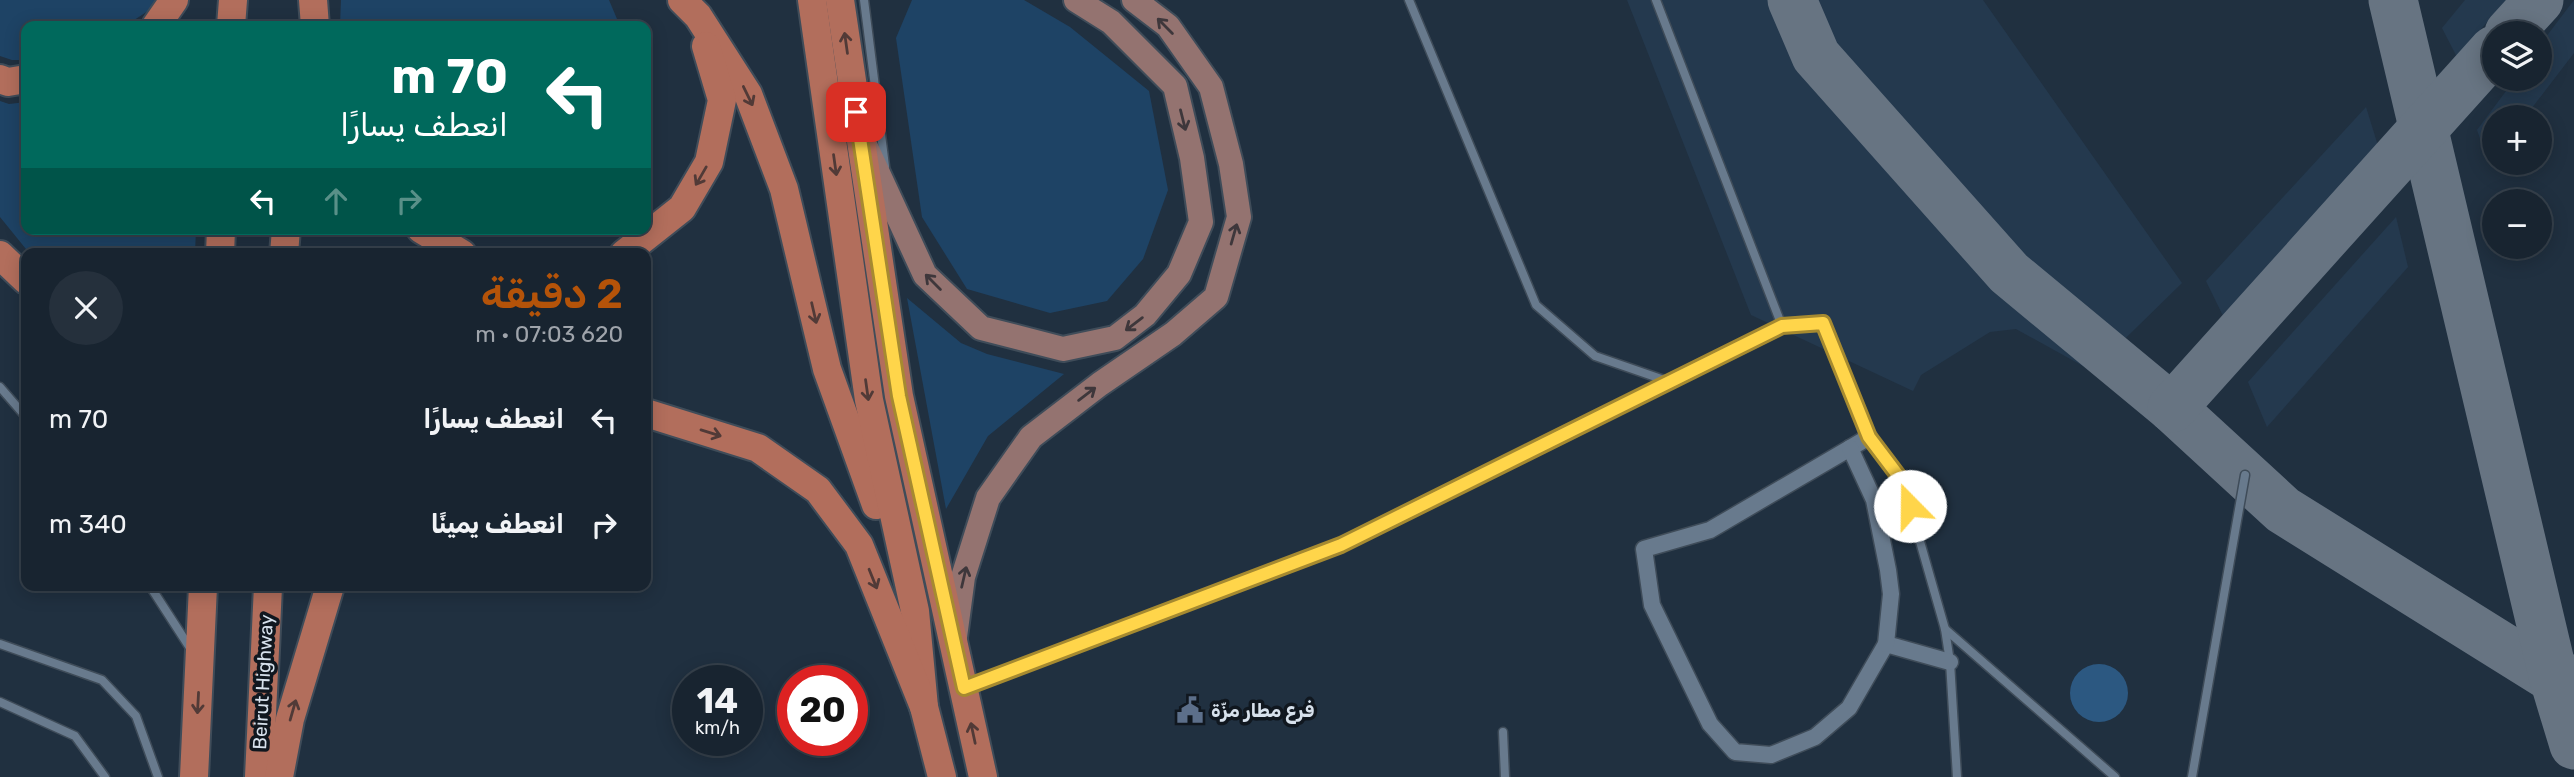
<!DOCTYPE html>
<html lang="ar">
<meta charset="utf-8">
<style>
body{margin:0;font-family:Rubik,Vazirmatn,sans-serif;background:#25303c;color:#f1f3f6;direction:rtl;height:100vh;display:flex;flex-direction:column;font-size:26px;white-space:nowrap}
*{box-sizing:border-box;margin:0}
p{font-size:23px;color:#9fa4ab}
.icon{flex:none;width:38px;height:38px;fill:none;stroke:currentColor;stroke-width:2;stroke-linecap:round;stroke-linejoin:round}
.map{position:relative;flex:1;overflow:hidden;direction:ltr}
.details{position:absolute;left:21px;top:248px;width:630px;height:343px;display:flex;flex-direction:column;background:#182430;border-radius:14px;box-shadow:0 4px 18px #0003,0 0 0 2px #36414c;direction:rtl}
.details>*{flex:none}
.banner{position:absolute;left:21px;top:21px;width:630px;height:214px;border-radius:14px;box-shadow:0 4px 18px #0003,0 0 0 2px #36414c;direction:rtl;background:#00695c;color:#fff;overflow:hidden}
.tools{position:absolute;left:2482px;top:21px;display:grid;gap:14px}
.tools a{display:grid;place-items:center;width:70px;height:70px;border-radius:50%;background:#182430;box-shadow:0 4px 18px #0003,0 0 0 2px #36414c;font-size:35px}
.speed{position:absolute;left:672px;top:665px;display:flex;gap:14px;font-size:35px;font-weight:700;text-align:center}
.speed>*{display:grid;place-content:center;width:91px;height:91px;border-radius:50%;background:#182430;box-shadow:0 4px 18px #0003,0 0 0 2px #36414c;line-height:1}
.speed small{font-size:18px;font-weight:400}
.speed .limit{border:10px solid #d22;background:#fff;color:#111}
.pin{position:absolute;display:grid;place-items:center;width:60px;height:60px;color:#fff;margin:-30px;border-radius:14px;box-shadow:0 4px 10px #0006}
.me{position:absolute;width:77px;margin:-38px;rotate:338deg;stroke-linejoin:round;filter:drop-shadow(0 0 5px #0008)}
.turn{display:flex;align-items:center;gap:24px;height:147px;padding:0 28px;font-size:32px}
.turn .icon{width:91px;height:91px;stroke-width:2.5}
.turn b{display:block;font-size:49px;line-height:60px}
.lanes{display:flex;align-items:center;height:66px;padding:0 28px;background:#0003;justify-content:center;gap:35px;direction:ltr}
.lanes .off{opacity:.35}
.round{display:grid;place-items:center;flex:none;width:74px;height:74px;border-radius:37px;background:#25303c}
.headline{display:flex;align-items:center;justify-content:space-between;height:119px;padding:0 28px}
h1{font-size:42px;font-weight:600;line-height:52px;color:#b45309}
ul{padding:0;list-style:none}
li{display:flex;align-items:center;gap:21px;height:105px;padding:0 28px}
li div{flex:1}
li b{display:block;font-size:26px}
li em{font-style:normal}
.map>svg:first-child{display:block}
.built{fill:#24394e}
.green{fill:#1e4365}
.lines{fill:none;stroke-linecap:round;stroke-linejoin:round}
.taxiway{stroke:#677482;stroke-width:49}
.building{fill:#2c5881}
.lane-casing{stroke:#3f4c59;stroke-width:11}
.street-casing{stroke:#3f4c59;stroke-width:19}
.primary-casing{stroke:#3f4c59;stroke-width:28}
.highway-casing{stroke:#3f4c59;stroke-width:32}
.lane{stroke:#687a8d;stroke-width:8}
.street{stroke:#687a8d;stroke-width:16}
.primary{stroke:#947370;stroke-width:24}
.highway{stroke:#b26e5c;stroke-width:28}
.oneway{stroke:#3e373b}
.oneway2{stroke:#513a37}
.route-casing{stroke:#a68a30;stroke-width:18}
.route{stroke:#ffd54a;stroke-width:12}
.labels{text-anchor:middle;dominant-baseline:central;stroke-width:7;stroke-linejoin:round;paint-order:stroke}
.street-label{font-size:19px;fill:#d7e1ec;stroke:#10171f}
.poi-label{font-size:19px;font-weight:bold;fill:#d7e1ec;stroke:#10171f;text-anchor:start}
</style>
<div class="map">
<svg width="2574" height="777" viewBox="0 0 2574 777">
<rect width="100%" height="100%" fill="#203040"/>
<!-- built -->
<g class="built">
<polygon points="1627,0 1983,0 2182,283 2092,371 2016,329 1990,332 1921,375 1913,391 1751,315"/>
<polygon points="2465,0 2506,0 2457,57 2442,28"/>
<polygon points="2574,0 2574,53 2525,117 2494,117 2494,159 2489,164 2477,130 2515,79 2539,79 2539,46"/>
<polygon points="2366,107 2383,162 2228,326 2206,281"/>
<polygon points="2396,217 2408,267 2267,427 2248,382"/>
</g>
<!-- green -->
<g class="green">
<polygon points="0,0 155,0 151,9 125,26 26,26 26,60 12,60 0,56"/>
<polygon points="341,0 609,0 617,19 617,26 340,26"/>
<polygon points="912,0 1024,0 1070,27 1149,91 1168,190 1143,259 1107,301 1050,313 967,289 922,217 896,38"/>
<polygon points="0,101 9,104 26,102 26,229 196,229 195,254 30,254 0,217"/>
<polygon points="907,298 961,343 987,354 1064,374 988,436 946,509"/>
</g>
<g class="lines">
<!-- taxiway -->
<g class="taxiway">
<polyline points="1792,0 1816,56 2009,273 2172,408 2283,510 2554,679 2574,679"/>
<polyline points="2393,0 2554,679 2574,745"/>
<polyline points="2509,33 2539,0"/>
<polyline points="2172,408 2494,50"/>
</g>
</g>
<!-- building -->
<circle class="building" cx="2099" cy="693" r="29"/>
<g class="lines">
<defs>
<g id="lane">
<polyline points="864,0 885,166"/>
<polyline points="1409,0 1536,305 1595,356 1670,382"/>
<polyline points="1656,0 1782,326"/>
<polyline points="0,387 26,417"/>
<polyline points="150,586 192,651"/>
<polyline points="1945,629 2115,777"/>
<polyline points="0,644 102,680 136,716 158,777"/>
<polyline points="967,687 1341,546 1782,326 1823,323 1869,437 1903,482 1945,629 1950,662 1957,777"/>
<polyline points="0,702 75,736 105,777"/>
<polyline points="1503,732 1505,777"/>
<polyline points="2192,777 2245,475"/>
</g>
<g id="street">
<polyline points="1869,437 1710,530 1644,549 1652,605 1710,724 1735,752 1771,755 1815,737 1849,708 1886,644 1950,662"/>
<polyline points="1850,448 1874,500 1888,570 1891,594 1886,644"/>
</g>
<g id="primary">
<polyline points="866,147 925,275 981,328 1063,349 1115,338 1145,315 1179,274 1201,222 1192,158 1175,86 1111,22 1076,0"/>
<polyline points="955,637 963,577 988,498 1031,437 1100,384 1173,334 1216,297 1239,217 1231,164 1211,87 1168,26 1134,0"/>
</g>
<g id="highway">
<polyline points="313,0 315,26"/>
<polyline points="682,0 698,16 748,94 784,189 827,369 876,505"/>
<polyline points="812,0 869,400 915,611 924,707"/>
<polyline points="840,0 899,396 983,777"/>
<polyline points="156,26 174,0"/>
<polyline points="231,26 233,0"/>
<polyline points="0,79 8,82 26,79"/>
<polyline points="421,229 462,254"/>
<polyline points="220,254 221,229"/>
<polyline points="284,254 286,229"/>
<polyline points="624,254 682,208 709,162 722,100 706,46"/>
<polyline points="0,255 26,280"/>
<polyline points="646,413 758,448 818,490 859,545 924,707 942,777"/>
<polyline points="194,777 203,586"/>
<polyline points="259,777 268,586"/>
<polyline points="279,777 290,719 330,586"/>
</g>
</defs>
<!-- lane casing -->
<use href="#lane" class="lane-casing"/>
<!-- street casing -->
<use href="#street" class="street-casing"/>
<!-- primary casing -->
<use href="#primary" class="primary-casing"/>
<!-- highway casing -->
<use href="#highway" class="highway-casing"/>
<!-- lane -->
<use href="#lane" class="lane"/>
<!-- street -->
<use href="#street" class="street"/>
<!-- primary -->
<use href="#primary" class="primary"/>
<!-- highway -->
<use href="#highway" class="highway"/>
</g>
<!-- one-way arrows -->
<defs><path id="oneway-shaft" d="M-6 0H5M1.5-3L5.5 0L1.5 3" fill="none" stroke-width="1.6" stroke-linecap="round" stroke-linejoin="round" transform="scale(1.75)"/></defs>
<g class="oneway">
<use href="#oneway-shaft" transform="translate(1165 26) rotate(-135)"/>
<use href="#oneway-shaft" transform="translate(1183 120) rotate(76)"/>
<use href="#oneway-shaft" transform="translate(1234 234) rotate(-74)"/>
<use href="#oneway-shaft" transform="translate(933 282) rotate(-135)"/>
<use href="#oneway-shaft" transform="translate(1134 324) rotate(143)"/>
<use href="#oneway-shaft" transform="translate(1087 394) rotate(-37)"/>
<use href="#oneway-shaft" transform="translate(964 577) rotate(-77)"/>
</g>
<g class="oneway2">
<use href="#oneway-shaft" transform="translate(846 43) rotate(-98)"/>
<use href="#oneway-shaft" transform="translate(748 96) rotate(64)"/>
<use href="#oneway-shaft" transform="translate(835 165) rotate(82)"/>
<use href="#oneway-shaft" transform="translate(701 176) rotate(120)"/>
<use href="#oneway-shaft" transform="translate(814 313) rotate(77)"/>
<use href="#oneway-shaft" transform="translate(867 390) rotate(82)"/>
<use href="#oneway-shaft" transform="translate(711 433) rotate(17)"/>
<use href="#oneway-shaft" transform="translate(873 579) rotate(68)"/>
<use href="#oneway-shaft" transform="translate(198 703) rotate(93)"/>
<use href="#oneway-shaft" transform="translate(293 710) rotate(-74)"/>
<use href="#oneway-shaft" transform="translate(973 733) rotate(-102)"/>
</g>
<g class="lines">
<defs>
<polyline id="route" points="856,112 899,396 964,688 1341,545 1782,326 1823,323 1869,437 1903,482 1910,506"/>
</defs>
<!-- route casing -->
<use href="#route" class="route-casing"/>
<!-- route -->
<use href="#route" class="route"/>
</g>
<!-- icons -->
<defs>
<symbol id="civic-bare" viewBox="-9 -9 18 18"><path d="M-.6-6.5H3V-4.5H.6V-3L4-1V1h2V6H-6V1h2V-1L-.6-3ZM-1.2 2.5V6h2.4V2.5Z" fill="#5c6f8a" stroke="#10171f" stroke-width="2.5" paint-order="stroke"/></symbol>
</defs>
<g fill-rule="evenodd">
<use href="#civic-bare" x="1171" y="691" width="38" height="38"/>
</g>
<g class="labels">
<!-- street labels -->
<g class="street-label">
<text transform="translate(263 682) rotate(-87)">Beirut Highway</text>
</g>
<!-- poi labels -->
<g class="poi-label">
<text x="1211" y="710">فرع مطار مزّة</text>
</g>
</g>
</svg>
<div class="tools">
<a><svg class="icon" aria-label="layers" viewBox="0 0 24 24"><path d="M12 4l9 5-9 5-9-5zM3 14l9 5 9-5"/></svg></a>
<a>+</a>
<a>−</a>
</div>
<div class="speed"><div>14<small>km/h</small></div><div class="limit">20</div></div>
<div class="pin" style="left:856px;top:112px;background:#d93025"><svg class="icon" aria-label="arrive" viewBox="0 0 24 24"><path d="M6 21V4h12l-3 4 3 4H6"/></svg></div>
<svg class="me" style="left:1910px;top:506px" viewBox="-20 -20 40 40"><circle r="19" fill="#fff"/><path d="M0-13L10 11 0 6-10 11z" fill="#ffd54a"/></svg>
<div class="banner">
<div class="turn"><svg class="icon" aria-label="left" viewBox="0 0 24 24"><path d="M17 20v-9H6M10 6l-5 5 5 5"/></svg><div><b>70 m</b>انعطف يسارًا</div></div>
<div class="lanes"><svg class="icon" aria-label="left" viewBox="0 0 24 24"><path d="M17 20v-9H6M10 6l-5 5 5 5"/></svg><svg class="icon off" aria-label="ahead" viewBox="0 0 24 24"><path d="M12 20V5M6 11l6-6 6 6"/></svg><svg class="icon off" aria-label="right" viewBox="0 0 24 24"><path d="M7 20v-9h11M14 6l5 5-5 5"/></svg></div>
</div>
<section class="details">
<div class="headline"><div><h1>2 دقيقة</h1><p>620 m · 07:03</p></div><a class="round"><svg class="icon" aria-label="close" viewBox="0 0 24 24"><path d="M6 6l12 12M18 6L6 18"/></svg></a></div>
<ul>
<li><svg class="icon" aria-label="left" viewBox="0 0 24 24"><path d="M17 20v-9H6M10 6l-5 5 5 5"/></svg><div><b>انعطف يسارًا</b></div><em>70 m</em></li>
<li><svg class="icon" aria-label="right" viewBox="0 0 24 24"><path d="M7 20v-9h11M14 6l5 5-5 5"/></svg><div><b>انعطف يمينًا</b></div><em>340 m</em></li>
</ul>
</section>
</div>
